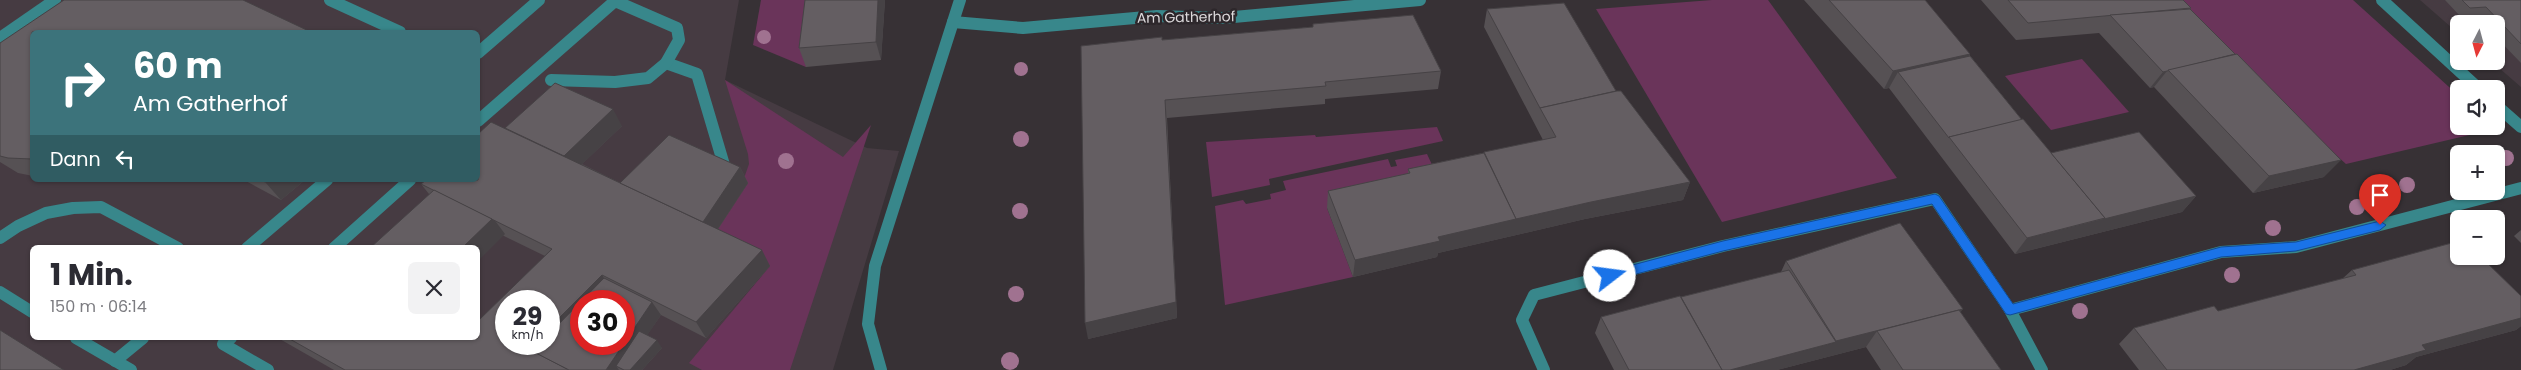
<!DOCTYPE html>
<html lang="de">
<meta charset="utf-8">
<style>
body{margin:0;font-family:Poppins,sans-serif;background:#f2f2f3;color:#2b2b33;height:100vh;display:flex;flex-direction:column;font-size:19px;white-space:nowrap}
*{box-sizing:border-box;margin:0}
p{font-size:16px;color:#7c7c81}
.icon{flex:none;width:28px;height:28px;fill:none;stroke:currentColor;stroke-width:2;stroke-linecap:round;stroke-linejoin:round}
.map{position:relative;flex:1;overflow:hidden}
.panel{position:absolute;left:30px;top:245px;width:450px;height:95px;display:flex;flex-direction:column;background:#fff;border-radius:8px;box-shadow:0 1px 4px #0004}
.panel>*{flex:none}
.top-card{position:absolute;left:30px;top:30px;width:450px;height:152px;border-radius:8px;box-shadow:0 1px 4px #0004;background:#3c737b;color:#fff;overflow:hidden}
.needle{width:32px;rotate:186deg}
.tools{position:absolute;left:2450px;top:15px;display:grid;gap:10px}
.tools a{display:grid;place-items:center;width:55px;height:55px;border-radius:8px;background:#fff;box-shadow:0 1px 4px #0004;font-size:25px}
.speed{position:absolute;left:495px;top:290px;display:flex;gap:10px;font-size:25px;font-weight:700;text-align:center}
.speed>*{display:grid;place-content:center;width:65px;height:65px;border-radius:50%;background:#fff;box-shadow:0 1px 4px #0004;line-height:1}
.speed small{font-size:12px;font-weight:400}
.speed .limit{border:8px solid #d22;background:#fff;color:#111}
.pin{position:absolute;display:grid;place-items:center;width:42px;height:42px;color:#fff;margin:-51px -21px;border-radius:50% 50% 50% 0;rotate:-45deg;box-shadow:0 0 5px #0007}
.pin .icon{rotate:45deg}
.me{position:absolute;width:55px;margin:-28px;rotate:75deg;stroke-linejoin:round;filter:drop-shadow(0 0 4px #0008)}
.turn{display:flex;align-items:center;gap:18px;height:105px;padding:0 20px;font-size:22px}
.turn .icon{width:65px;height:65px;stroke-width:2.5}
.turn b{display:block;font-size:35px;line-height:42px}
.then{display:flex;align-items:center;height:48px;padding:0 20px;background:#0003;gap:10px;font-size:19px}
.round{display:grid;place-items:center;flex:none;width:52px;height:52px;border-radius:8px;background:#f2f2f3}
.overview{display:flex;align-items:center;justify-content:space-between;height:85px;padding:0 20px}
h1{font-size:30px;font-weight:700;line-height:38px}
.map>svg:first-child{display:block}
.built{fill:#463b42;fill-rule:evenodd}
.green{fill:#6a345a}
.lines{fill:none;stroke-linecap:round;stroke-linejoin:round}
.minor{stroke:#38878b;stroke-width:12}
.tree{fill:#a07290}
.wall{fill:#565154}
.shaded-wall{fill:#464245}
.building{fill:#645e62;stroke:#464245;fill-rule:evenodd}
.route{fill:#1a73e8;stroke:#114b97}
.labels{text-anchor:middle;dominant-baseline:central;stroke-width:5;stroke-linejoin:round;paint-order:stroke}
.street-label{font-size:14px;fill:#dddadc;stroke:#2d272b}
</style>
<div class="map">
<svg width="2521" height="370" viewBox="0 0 2521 370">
<rect width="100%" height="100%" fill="#373135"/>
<!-- built -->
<g class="built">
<path d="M 0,0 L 739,0 L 725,80 L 867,148 L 899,151 L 833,370 L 0,370 ZM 32,32 L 478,32 L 478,180 L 32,180 ZM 32,248 L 478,248 L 478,338 L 32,338 ZM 506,301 L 549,301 L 549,344 L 506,344 ZM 581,301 L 624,301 L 624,344 L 581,344 Z"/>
<polygon points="2420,0 2521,0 2521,87 2491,61 2496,61 2496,24 2459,24 2459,34"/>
</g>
<!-- green -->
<g class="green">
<polygon points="761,0 814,0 806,67 753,45"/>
<polygon points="1712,0 1768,0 1897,178 1722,222 1596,9"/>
<polygon points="2164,0 2353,0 2459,96 2459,126 2493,126 2495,129 2346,164"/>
<polygon points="2082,59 2129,112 2051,130 2005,76"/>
<polygon points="725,80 843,157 871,125 790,370 702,370 689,363 770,266 712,238 748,183 743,181 749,164 748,154"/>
<polygon points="1437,127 1443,141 1269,179 1270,185 1212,197 1206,142 1315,135 1316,137"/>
<polygon points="1427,154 1434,169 1327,208 1353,277 1225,305 1215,206 1243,200 1246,204 1271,199 1270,194 1286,190 1283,181 1388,159 1391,167 1397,166 1395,160"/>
</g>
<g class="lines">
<!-- minor -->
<g class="minor">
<polyline points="330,0 400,32"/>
<polyline points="2382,0 2479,89"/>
<polyline points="953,22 1023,28 1157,16 1223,18 1420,0"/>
<polyline points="0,38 55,0"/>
<polyline points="478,53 539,0"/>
<polyline points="666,63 697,74 724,165 720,171"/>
<polyline points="2496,105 2521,127"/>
<polyline points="478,121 615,1 677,28 679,40 666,63 648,78 615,82 551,80"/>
<polyline points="0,238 18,226 46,213 73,208 101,207 178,248"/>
<polyline points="247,248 327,180"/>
<polyline points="334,248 410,180"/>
<polyline points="0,292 32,312"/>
<polyline points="2010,310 2221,252 2296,247 2521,188"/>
<polyline points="76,338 131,370"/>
<polyline points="231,338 223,344 268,370"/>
<polyline points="115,361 143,338"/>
<polyline points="881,370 868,324 875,266 960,0"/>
<polyline points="1544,370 1522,320 1534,295 1723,246 1935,199 2010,310 2042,370"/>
</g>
</g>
<!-- trees -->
<g class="tree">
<circle cx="764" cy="37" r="7"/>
<circle cx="1021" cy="69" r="7"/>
<circle cx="1021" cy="139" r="8"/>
<circle cx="2506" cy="158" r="8"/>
<circle cx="786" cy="161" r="8"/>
<circle cx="2407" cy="185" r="8"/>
<circle cx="2357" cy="207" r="8"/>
<circle cx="1020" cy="211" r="8"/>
<circle cx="2273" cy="228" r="8"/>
<circle cx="2232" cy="275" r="8"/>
<circle cx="1016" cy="294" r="8"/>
<circle cx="2080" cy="311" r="8"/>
<circle cx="1010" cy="361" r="9"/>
</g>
<!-- wall -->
<g class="wall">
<polygon points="805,0 885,0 881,60 806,67 799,48"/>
<polygon points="1804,0 1925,0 2022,120 2051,153 2196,196 2182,212 2015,254 1889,88 1884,89"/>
<polygon points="1981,0 2183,0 2191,8 2190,9 2324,177 2253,193 2154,87 2150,88 2099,33 2016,40"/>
<polygon points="2445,0 2521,0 2521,63 2496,37 2496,24 2484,24 2477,16 2461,17"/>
<polygon points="1487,9 1616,91 1690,182 1683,200 1585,219 1512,236 1438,253 1437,257 1353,277 1327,208 1328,191 1408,174 1408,169 1543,140 1484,27"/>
<polygon points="1313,24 1441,71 1438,89 1325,99 1325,104 1167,118 1177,318 1088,339 1162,40 1313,27"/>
<polygon points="32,32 32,176 28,175 18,173 0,162 0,43"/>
<polygon points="622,126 582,164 620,183 740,167 748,183 718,229 770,266 706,338 661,315 647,335 662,348 642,370 334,370 278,338 478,338 478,321 545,256 504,236 429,194 421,184 505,128"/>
<polygon points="244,180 305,180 281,200"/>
<polygon points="2521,230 2521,243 2514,236"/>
<polygon points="1786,261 1960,312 2001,370 1881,370 1866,347 1777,370 1614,370 1595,333 1601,317 1781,272"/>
<polygon points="2352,270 2521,296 2521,326 2516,330 2416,357 2406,365 2390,370 2139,370 2119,344 2134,328 2218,311 2342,279"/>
</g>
<!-- shaded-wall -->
<g class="shaded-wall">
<polygon points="878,0 885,0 881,60 876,42"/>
<polygon points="1970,54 1960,73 1898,72 1889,88 1884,89 1893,71"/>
<polygon points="2167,71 2154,87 2150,88 2163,72"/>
<polygon points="1165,100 1177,318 1088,339 1085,323"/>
<polygon points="613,109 622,126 574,172 563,156"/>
<polygon points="2341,160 2324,177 2253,193 2269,176"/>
<polygon points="740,167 748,183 712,238 703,222"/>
<polygon points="268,180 305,180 281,200 265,182"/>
<polygon points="1690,182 1683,200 1585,219 1512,236 1438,253 1437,257 1353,277 1355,260 1438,237 1516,219 1591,202"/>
<polygon points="2196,196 2182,212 2015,254 2027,238"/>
<polygon points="493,218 505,234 478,261 478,248 462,248"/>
<polygon points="762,250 770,266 706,338 696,322"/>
<polygon points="602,275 613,291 603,301 581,301 581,323 546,360 531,352 542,365 529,349 534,344 549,344 549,328"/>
<polygon points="652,302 661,315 624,370 616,366 619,370 606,370"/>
<polygon points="1963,309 1951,325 1877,331 1866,347 1777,370 1730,370 1836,342 1836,341"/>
<polygon points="2521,318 2521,326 2516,330 2416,357 2406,365 2390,370 2354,370 2422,345"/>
<polygon points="657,340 662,348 642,370 630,370"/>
</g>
<!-- building -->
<g class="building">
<polygon points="64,0 243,0 311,32 32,32 32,159 8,158 0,156 0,43"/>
<polygon points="805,0 878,0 876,42 799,48"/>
<polygon points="1829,0 1925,0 1970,54 1893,71"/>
<polygon points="2008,0 2183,0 2191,8 2028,23"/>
<polygon points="2462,0 2521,0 2521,44 2486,7 2470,8"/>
<polygon points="1564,3 1616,91 1540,108 1487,9"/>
<polygon points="2190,9 2235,54 2163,72 2110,15"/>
<polygon points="1413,15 1441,71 1325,82 1326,86 1165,100 1176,302 1085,323 1081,46 1162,37 1162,40 1313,27 1313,24"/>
<polygon points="2237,54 2341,160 2269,176 2168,70"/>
<polygon points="1970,56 2022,120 1949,137 1950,137 1949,138 1898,72"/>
<polygon points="555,83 613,109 564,156 505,128"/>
<polygon points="1617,91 1621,91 1690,182 1591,202 1516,219 1484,152 1556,137 1540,108"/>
<polygon points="2023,119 2105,218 2027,238 1949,137"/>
<polygon points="491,122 762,250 696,322 602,275 549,328 549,301 506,301 506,344 534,344 529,349 569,370 345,370 288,338 478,338 478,321 552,249 421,184 426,180 478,180 478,134"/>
<polygon points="2139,132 2196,196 2104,219 2103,219 2105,218 2051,153"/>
<polygon points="669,135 740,167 703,222 620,183"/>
<polygon points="1484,153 1516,219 1438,237 1440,241 1355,260 1328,191 1410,173 1408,169"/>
<polygon points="260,180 268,180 265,182"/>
<polygon points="434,190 492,219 462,248 370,248"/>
<polygon points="1900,223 1963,309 1836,341 1786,261"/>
<polygon points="2459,241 2459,256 2480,256 2521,296 2521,318 2422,345 2426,350 2354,370 2167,370 2134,328 2214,306 2218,311 2356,275 2352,270"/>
<polygon points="1789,270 1836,342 1730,370 1722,370 1681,297"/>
<path d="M 604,278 L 652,302 L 606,370 L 569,370 L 532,351 L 539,344 L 549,344 L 549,334 ZM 581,301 L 624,301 L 624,344 L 581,344 Z"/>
<polygon points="1680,296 1722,370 1629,370 1601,317"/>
<polygon points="1959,310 2001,370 1903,370 1877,331"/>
<polygon points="0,330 64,370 0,370"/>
<polygon points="639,331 657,340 630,370 624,370 616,366"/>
</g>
<!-- route -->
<polygon class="route" points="1935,194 1939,196 2013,304 2221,247 2296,242 2380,221 2386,225 2380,230 2296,251 2221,257 2010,315 2006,314 1932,204 1723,251 1610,281 1604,276 1610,271 1723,241"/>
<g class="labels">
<!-- street labels -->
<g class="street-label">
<text transform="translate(1186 17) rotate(-1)">Am Gatherhof</text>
</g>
</g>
</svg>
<div class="tools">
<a><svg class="needle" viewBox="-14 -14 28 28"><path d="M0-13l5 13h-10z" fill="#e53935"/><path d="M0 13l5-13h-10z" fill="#7c7c81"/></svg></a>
<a><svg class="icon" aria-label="sound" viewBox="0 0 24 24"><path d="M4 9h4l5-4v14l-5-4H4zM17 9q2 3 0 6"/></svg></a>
<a>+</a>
<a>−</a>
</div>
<div class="speed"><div>29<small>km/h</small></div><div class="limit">30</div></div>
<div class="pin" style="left:2380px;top:225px;background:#d93025"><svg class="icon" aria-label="arrive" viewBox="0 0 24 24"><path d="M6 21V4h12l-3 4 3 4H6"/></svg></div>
<svg class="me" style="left:1610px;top:276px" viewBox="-20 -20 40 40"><circle r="19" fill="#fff"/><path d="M0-13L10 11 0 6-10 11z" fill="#1a73e8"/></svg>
<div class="top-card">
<div class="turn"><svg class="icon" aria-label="right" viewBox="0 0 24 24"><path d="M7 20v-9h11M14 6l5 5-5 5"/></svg><div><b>60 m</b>Am Gatherhof</div></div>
<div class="then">Dann<svg class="icon" aria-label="left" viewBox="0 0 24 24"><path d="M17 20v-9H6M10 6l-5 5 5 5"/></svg></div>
</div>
<section class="panel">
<div class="overview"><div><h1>1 Min.</h1><p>150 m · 06:14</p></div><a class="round"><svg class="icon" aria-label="close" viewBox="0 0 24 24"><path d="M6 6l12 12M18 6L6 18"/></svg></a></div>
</section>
</div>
